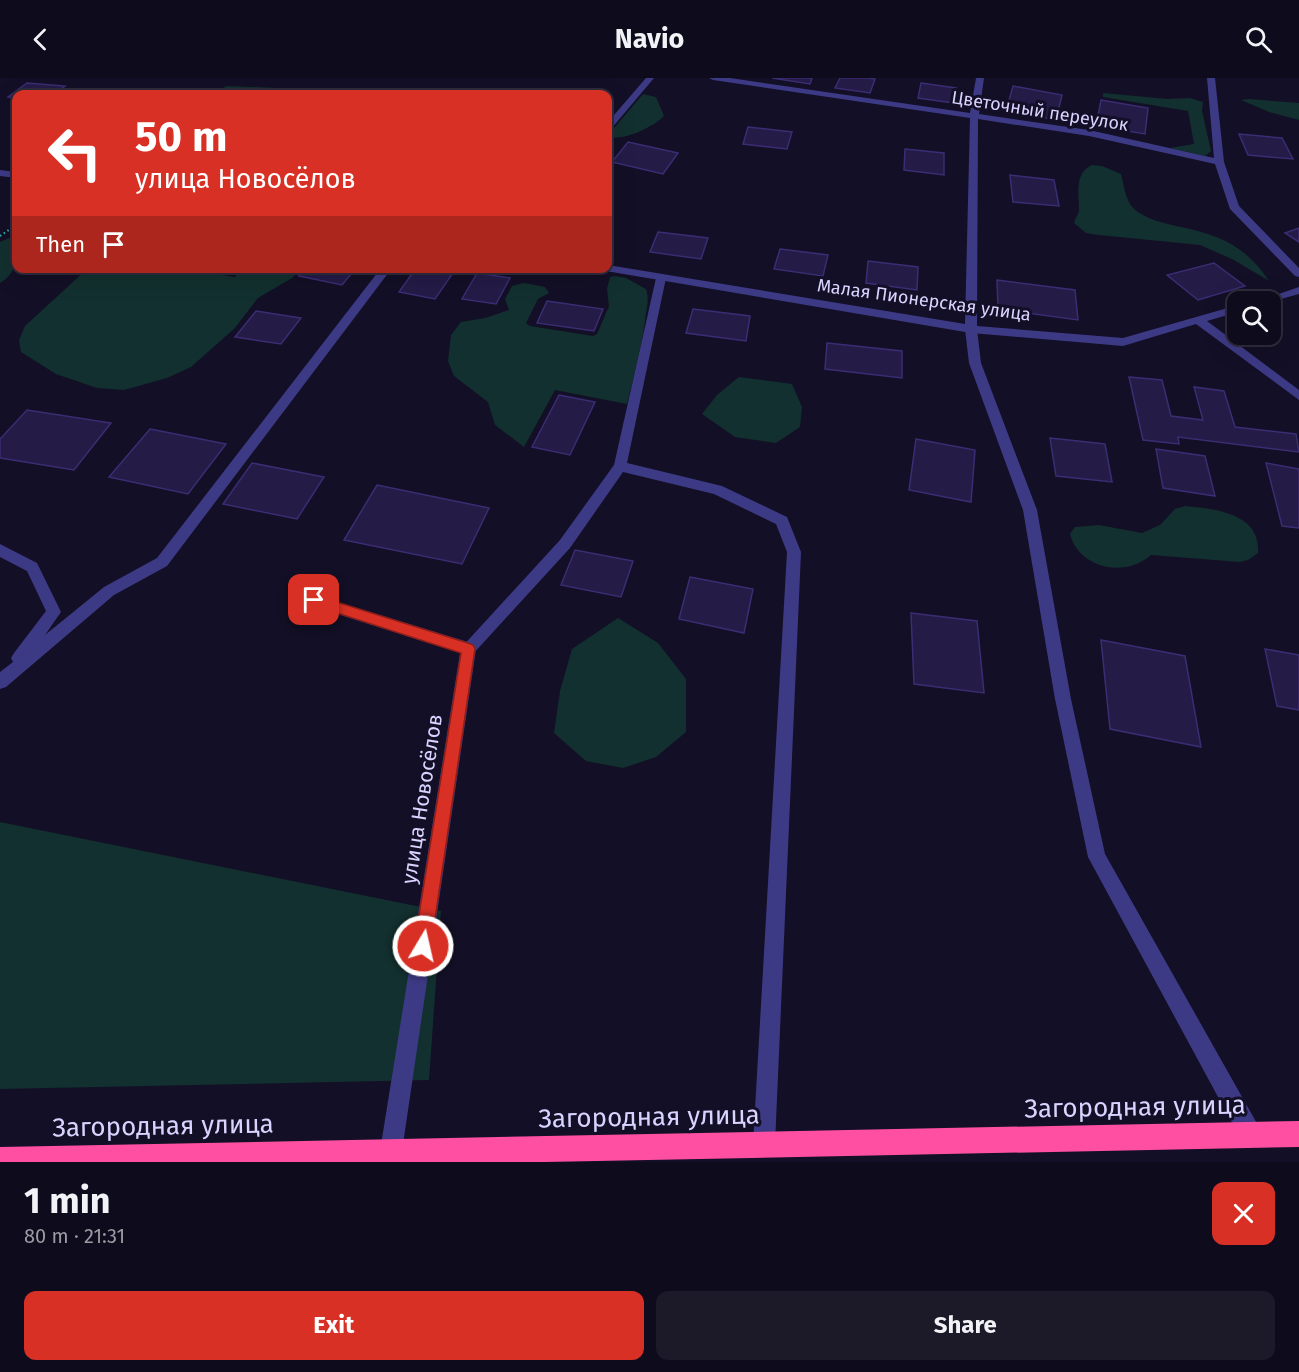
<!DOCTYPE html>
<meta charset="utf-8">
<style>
body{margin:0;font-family:"Fira Sans",sans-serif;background:#1c1929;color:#f1f3f6;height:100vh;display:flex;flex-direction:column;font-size:22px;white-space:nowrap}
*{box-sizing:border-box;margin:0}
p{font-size:20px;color:#9b9ba3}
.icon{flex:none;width:33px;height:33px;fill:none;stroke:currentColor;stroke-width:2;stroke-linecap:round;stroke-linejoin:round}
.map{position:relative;height:1084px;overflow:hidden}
.side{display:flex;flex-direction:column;background:#0e0b1c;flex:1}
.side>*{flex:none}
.top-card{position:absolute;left:12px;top:12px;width:600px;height:183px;border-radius:12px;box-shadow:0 6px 24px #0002,0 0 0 2px #2e2b3b;background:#d93025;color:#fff;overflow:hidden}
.tools{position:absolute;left:1227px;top:213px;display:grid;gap:12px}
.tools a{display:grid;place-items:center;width:54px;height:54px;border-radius:12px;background:#0e0b1c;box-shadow:0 6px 24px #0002,0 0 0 2px #2e2b3b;font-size:30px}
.pin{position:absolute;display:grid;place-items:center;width:51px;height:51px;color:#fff;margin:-26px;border-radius:12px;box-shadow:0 3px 9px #0006}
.me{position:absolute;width:66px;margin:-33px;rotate:9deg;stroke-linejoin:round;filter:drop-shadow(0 0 4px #0008)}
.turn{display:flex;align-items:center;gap:21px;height:126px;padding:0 24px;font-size:27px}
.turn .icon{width:78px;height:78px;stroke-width:2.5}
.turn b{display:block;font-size:42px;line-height:51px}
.then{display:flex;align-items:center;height:57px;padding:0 24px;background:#0003;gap:12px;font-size:22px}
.round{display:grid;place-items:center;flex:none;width:63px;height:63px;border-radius:12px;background:#1c1929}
.head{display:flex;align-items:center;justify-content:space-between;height:102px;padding:0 24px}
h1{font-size:36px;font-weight:700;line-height:45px}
.action{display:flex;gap:12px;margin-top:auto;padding:12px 24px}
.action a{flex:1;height:69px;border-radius:12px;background:#d93025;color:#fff;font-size:24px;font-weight:700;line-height:69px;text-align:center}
.action a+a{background:#1c1929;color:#f1f3f6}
header{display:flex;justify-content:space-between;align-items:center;height:78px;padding:0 24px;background:#0e0b1c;font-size:27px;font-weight:700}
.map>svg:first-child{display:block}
.green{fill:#12302f}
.building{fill:#241b47;stroke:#3b2d73;stroke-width:1.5}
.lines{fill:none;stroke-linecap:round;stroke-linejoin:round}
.path{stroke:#2fb8b0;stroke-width:2;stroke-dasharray:1.5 3;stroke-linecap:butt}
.lane{fill:#3d3a85;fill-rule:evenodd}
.street{fill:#3d3a85;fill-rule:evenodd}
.highway{fill:#ff4fa3;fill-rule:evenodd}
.route{fill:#d93025;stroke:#8d1f18;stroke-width:1.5}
.labels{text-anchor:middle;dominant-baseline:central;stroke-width:6;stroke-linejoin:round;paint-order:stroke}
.far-street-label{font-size:18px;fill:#d9d4ff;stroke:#130f26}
.street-label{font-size:21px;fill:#d9d4ff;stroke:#130f26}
.near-street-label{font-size:26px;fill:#d9d4ff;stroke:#130f26}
</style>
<header><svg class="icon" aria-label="back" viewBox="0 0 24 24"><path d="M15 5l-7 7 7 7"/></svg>Navio<svg class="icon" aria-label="search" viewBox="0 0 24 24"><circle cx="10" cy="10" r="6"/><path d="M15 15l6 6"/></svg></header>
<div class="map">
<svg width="1299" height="1084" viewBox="0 0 1299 1084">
<rect width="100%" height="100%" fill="#130f26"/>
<!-- green -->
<g class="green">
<polygon points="227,8 278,10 291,16 208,16"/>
<polygon points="1103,15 1168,21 1190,20 1203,24 1202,33 1211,73 1205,78 1170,70 1194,66 1188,33 1103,19"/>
<path d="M 643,16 L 656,19 L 664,38 C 654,49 623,63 609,59 L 608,57 Z"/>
<polygon points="1249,21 1299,25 1299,42 1269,34 1241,22"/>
<path d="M 1092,87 L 1102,88 L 1121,96 C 1124,107 1125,122 1134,131 C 1145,141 1166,146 1181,149 C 1220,157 1247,169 1269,203 L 1232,181 L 1200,167 L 1099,157 L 1086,155 L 1074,145 C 1075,140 1079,136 1079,132 C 1079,116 1074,95 1092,87 Z"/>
<path d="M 16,157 C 17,176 19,194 0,205 L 0,164 Z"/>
<polygon points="87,191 188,191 235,199 243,191 300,191 292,200 258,220 235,250 191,289 167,300 124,312 97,310 56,296 21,274 19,262 25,248"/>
<path d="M 615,198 L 626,200 L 646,211 C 650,223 646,231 645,243 C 641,271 634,298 627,326 L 555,312 L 524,369 L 495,347 L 488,324 L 454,298 L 448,283 L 451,257 L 461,244 L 485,240 L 509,232 L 505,221 L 512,208 L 524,205 L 545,209 L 549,215 L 538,221 L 526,245 L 530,248 L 593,258 L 597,256 L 609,228 L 607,211 L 610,199 Z"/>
<polygon points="739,299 792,306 802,329 800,349 776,365 735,359 702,336 717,317"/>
<path d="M 1185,428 C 1215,431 1261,435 1258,475 L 1248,482 L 1240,484 L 1151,477 C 1126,500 1079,491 1070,456 L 1075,449 L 1099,447 L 1142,455 L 1160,447 L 1175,431 Z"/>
<polygon points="618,540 658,565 686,601 686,654 656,679 623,690 586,683 554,655 560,613 572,571"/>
<polygon points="0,744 441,833 429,1002 0,1011"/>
</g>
<!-- building -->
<g class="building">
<polygon points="772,0 812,0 810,6"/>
<polygon points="840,0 869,0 875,1 870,15 835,10"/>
<polygon points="27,5 65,8 55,16 16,16 16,20 8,19"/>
<polygon points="921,5 956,10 953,25 918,20"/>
<polygon points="1013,8 1062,17 1056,42 1006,33"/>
<polygon points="1101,22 1148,30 1145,56 1096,48"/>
<polygon points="748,49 792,54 787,71 743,66"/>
<polygon points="1239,56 1282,60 1293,81 1248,77"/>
<polygon points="628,64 678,75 663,96 612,84"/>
<polygon points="905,71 944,75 944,97 904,92"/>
<polygon points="1010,97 1054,102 1059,128 1013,124"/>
<polygon points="1299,150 1299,164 1285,155"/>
<polygon points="658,154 708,160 701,181 650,174"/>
<polygon points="780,171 828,177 823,198 774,191"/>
<polygon points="868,183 918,189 917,212 866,205"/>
<polygon points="1214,185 1245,208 1198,222 1167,197"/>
<polygon points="197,190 233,190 228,196"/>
<polygon points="306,190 356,190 342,207 299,198"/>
<polygon points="416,190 448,190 455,192 435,221 399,214"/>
<polygon points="477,195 510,200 496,226 462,221"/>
<polygon points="997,202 1075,212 1078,242 998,231"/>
<polygon points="547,223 603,231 594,253 537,245"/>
<polygon points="693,231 750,238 746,263 686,255"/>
<polygon points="256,233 301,240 281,266 235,259"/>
<polygon points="827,265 902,273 902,300 825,291"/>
<polygon points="1129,299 1162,302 1171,338 1203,342 1194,309 1224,313 1235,349 1296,356 1299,374 1178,359 1179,366 1143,362"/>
<polygon points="559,317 595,324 570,377 532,369"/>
<polygon points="27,332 111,345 74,392 0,380 0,361"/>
<polygon points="150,351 226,366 188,416 109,399"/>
<polygon points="1050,360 1105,366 1112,404 1056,398"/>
<polygon points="916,361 975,372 971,424 909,412"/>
<polygon points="1156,371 1205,378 1215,418 1163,410"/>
<polygon points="252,385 324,399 297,441 223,426"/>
<polygon points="1266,385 1299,391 1299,450 1282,448"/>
<polygon points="377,407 489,430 462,486 344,462"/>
<polygon points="575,472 633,483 621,519 561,507"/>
<polygon points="690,499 753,511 744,555 679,541"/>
<polygon points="911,535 977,543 984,615 914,606"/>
<polygon points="1101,562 1185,578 1201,669 1110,651"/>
<polygon points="1265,571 1299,577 1299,632 1277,628"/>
</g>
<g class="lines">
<!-- path -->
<polyline class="path" points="0,158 16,147"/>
<!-- lane -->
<g class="lane">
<polygon points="381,190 392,190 167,488 114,517 6,609 0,611 0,594 13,584 11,580 14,575 46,533 27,493 0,479 0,466 37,485 39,489 61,534 45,557 104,509 157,480"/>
<polygon points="661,197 666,200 627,385 722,408 787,439 801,474 775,1066 772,1074 764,1077 756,1074 753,1066 787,474 776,446 714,416 623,394 570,470 473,576 468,578 463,576 460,571 560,462 614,387 656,200"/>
<polygon points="971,247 977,251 981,285 1037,432 1071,621 1105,776 1259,1049 1262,1057 1259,1065 1251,1068 1243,1065 1088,779 1055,621 1023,432 969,285 965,251"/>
</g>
<!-- street -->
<g class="street">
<polygon points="646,0 654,0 611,51 608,52 608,44"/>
<polygon points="709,0 730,0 970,35 976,0 984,0 979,36 1089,52 1214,80 1207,0 1215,0 1224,84 1239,128 1299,190 1299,199 1295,198 1230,131 1215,86 1089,58 978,41 977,248 1123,260 1238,227 1238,234 1207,243 1299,312 1299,322 1196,246 1123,268 971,255 600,192 599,190 608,190 608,187 965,246 970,40 713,2"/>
<polygon points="0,92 16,94 16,100 0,98"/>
<polygon points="1299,209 1299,216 1270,224 1255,224"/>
<polygon points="314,517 468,564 473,566 476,571 402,1073 399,1081 391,1084 383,1081 380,1073 460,575 309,527 307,523 309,519"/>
</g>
<!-- highway -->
<polygon class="highway" points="1299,1043 1299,1069 545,1084 0,1084 0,1069"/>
</g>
<!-- route -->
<polygon class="route" points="314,517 468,565 473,567 475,571 431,868 429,874 423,876 417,874 414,868 461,575 309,526 307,522"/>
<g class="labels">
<!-- far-street labels -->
<g class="far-street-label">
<text transform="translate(1040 33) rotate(9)">Цветочный переулок</text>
<text transform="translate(924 222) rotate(8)">Малая Пионерская улица</text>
</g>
<!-- street labels -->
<g class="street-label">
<text transform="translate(422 721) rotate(-81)">улица Новосёлов</text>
</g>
<!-- near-street labels -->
<g class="near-street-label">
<text transform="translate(1135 1029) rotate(-1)">Загородная улица</text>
<text transform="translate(649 1039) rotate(-1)">Загородная улица</text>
<text transform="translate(163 1048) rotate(-1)">Загородная улица</text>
</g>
</g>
</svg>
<div class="tools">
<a><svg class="icon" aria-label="search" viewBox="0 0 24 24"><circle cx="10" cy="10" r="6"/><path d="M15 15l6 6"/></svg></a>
</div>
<div class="pin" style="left:314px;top:522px;background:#d93025"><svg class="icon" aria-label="arrive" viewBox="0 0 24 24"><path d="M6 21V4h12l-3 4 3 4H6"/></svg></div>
<svg class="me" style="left:423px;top:868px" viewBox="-20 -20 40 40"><circle r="17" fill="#d93025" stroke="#fff" stroke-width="3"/><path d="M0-11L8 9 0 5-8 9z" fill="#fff"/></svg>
<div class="top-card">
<div class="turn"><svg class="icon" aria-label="left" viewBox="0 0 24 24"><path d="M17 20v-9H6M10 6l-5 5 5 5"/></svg><div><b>50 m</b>улица Новосёлов</div></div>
<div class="then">Then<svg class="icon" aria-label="arrive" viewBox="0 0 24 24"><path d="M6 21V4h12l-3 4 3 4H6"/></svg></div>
</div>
</div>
<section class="side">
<div class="head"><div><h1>1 min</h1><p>80 m · 21:31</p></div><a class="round" style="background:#d93025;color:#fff"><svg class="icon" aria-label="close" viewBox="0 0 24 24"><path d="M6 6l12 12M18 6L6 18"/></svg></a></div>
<div class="action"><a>Exit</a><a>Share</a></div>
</section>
